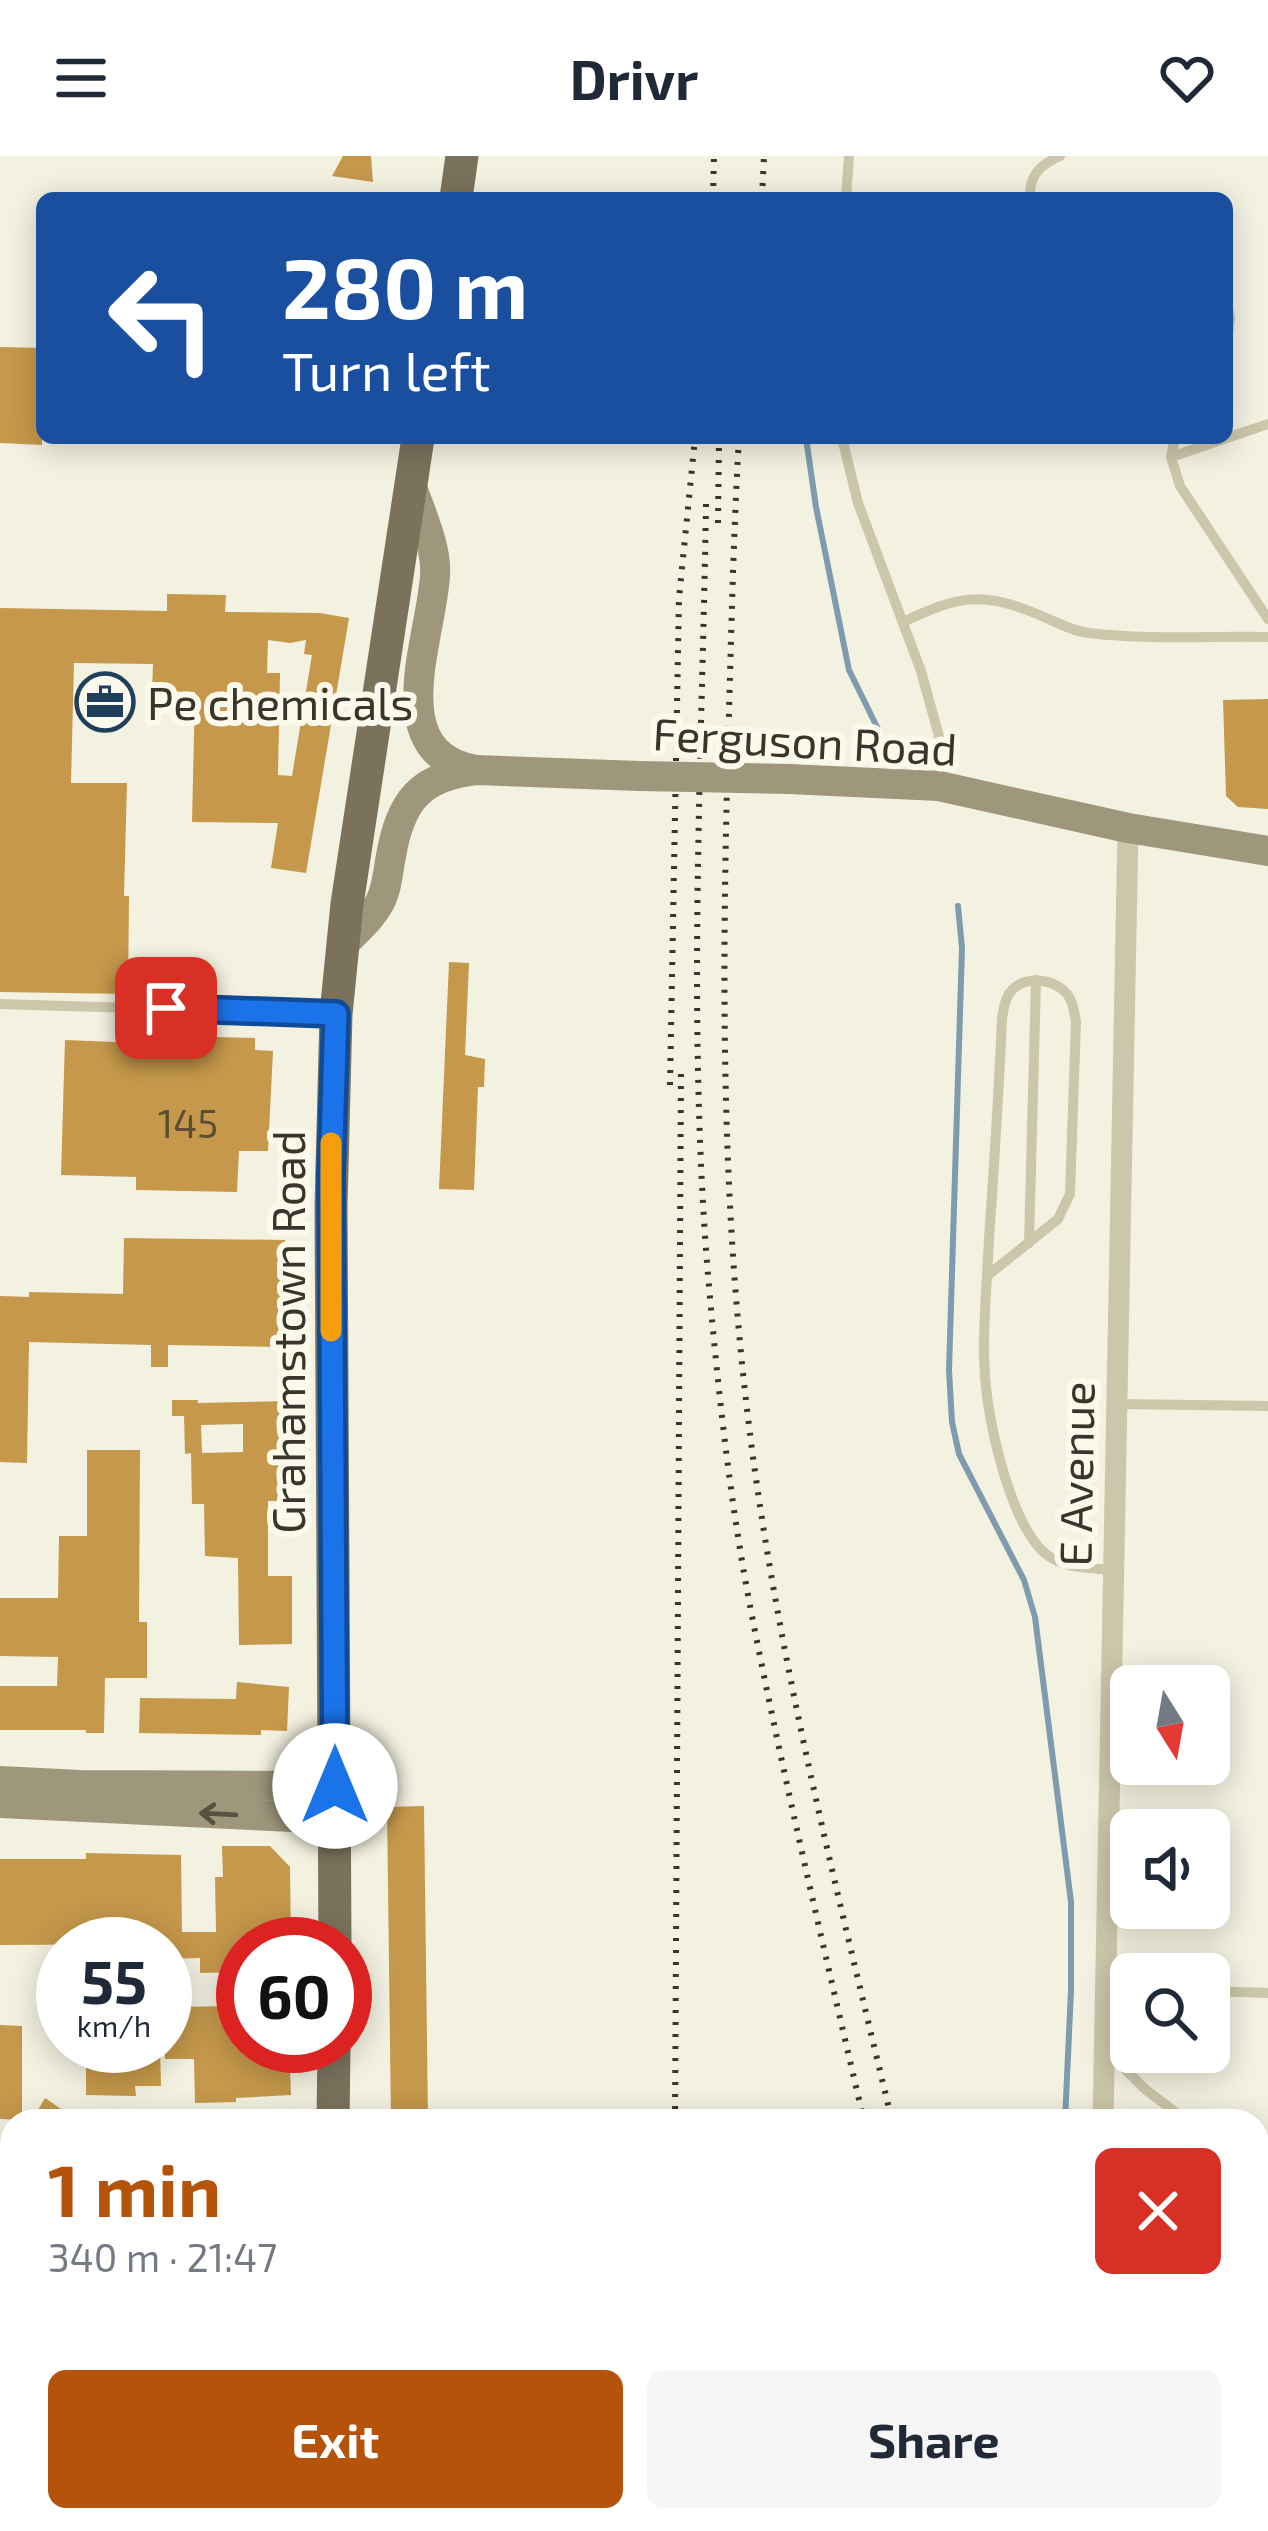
<!DOCTYPE html>
<meta charset="utf-8">
<style>
body{margin:0;font-family:"Exo 2",sans-serif;background:#f6f6f7;color:#1f2937;height:100vh;display:flex;flex-direction:column;font-size:45px;white-space:nowrap}
*{box-sizing:border-box;margin:0}
p{font-size:39px;color:#747a83}
.icon{flex:none;width:66px;height:66px;fill:none;stroke:currentColor;stroke-width:2;stroke-linecap:round;stroke-linejoin:round}
.map{position:relative;flex:1;overflow:hidden}
.drawer{position:absolute;left:0px;top:1953px;width:1269px;height:423px;display:flex;flex-direction:column;background:#fff;border-radius:36px 36px 0 0;box-shadow:0 6px 30px #0003}
.drawer>*{flex:none}
.guide{position:absolute;left:36px;top:36px;width:1197px;height:252px;border-radius:18px;box-shadow:0 6px 30px #0003;background:#1a4fa0;color:#fff;overflow:hidden}
.needle{width:78px;rotate:169deg}
.tools{position:absolute;left:1110px;top:1509px;display:grid;gap:24px}
.tools a{display:grid;place-items:center;width:120px;height:120px;border-radius:18px;background:#fff;box-shadow:0 6px 30px #0003;font-size:60px}
.speed{position:absolute;left:36px;top:1761px;display:flex;gap:24px;font-size:60px;font-weight:700;text-align:center}
.speed>*{display:grid;place-content:center;width:156px;height:156px;border-radius:50%;background:#fff;box-shadow:0 6px 30px #0003;line-height:1}
.speed small{font-size:30px;font-weight:400}
.speed .limit{border:18px solid #d22;background:#fff;color:#111}
.pin{position:absolute;display:grid;place-items:center;width:102px;height:102px;color:#fff;margin:-51px;border-radius:24px;box-shadow:0 6px 18px #0006}
.me{position:absolute;width:132px;margin:-66px;rotate:0deg;stroke-linejoin:round;filter:drop-shadow(0 0 9px #0008)}
.turn{display:flex;align-items:center;gap:42px;height:252px;padding:0 48px;font-size:54px}
.turn .icon{width:156px;height:156px;stroke-width:2.5}
.turn b{display:block;font-size:84px;line-height:102px}
.round{display:grid;place-items:center;flex:none;width:126px;height:126px;border-radius:18px;background:#f6f6f7}
.overview{display:flex;align-items:center;justify-content:space-between;height:204px;padding:0 48px}
h1{font-size:72px;font-weight:700;line-height:90px;color:#b45309}
.button{display:flex;gap:24px;margin-top:auto;padding:24px 48px}
.button a{flex:1;height:138px;border-radius:18px;background:#b45309;color:#fff;font-size:48px;font-weight:700;line-height:138px;text-align:center}
.button a+a{background:#f6f6f7;color:#1f2937}
header{display:flex;justify-content:space-between;align-items:center;height:156px;padding:0 48px;background:#fff;font-size:54px;font-weight:700}
.map>svg:first-child{display:block}
.lines{fill:none;stroke-linecap:round;stroke-linejoin:round}
.stream{stroke:#7e9bb0;stroke-width:6}
.building{fill:#c5984b;fill-rule:evenodd}
.lane{stroke:#ccc6ab;stroke-width:10}
.street{stroke:#ccc6ab;stroke-width:21}
.secondary{stroke:#9f977c;stroke-width:30}
.primary{stroke:#7b725c;stroke-width:33}
.rail{stroke:#39352a;stroke-width:6;stroke-dasharray:3 9;stroke-linecap:butt}
.secondary-bridge{stroke:#9f977c;stroke-width:30}
.oneway{stroke:#585243}
.route-casing{stroke:#114b97;stroke-width:30}
.route{stroke:#1a73e8;stroke-width:21}
.slow{stroke:#f59e0b;stroke-width:21}
.labels{text-anchor:middle;dominant-baseline:central;stroke-width:12;stroke-linejoin:round;paint-order:stroke}
.number-label{font-size:39px;fill:#5c4e32}
.poi-label{font-size:45px;fill:#39352a;stroke:#faf9ec;text-anchor:start}
.street-label{font-size:45px;fill:#39352a;stroke:#faf9ec}
</style>
<header><svg class="icon" aria-label="menu" viewBox="0 0 24 24"><path d="M4 6h16M4 12h16M4 18h16"/></svg>Drivr<svg class="icon" aria-label="heart" viewBox="0 0 24 24"><path d="M12 20l-8-8c-3-5 5-10 8-4 3-6 11-1 8 4z"/></svg></header>
<div class="map">
<svg width="1268" height="2375" viewBox="0 0 1268 2375">
<rect width="100%" height="100%" fill="#f3f1e0"/>
<g class="lines">
<!-- stream -->
<g class="stream">
<polyline points="806,282 816,351 849,514 878,573"/>
<polyline points="958,750 962,792 949,1214 952,1266 959,1298 1024,1424 1035,1461 1071,1746 1071,1834 1065,1965"/>
<polyline points="1053,2375 1054,2364"/>
</g>
</g>
<!-- building -->
<g class="building">
<polygon points="343,0 371,0 373,26 332,20"/>
<polygon points="0,191 42,192 42,289 0,287"/>
<path d="M 167,438 L 226,439 L 225,456 L 320,457 L 349,462 L 306,717 L 271,712 L 278,667 L 192,666 L 195,536 L 152,535 L 153,508 L 74,507 L 71,627 L 127,627 L 124,740 L 129,740 L 128,838 L 0,836 L 0,452 L 167,455 ZM 268,484 L 290,487 L 306,484 L 304,498 L 312,499 L 292,620 L 278,619 L 280,517 L 267,517 Z"/>
<polygon points="1268,543 1268,653 1238,651 1226,640 1223,544"/>
<polygon points="449,806 469,807 465,899 485,903 484,931 478,931 474,1034 439,1033"/>
<polygon points="139,879 255,882 255,894 273,895 268,995 239,995 237,1036 136,1034 136,1021 61,1019 65,884 139,887"/>
<polygon points="124,1082 285,1084 283,1191 168,1189 168,1211 151,1211 151,1189 29,1186 27,1307 0,1306 0,1140 29,1141 29,1136 123,1138"/>
<path d="M 172,1244 L 198,1244 L 198,1247 L 289,1245 L 291,1345 L 268,1345 L 268,1420 L 292,1420 L 292,1488 L 239,1489 L 238,1402 L 205,1400 L 204,1348 L 192,1348 L 191,1297 L 185,1298 L 184,1260 L 172,1260 ZM 243,1268 L 243,1296 L 202,1297 L 201,1269 Z"/>
<polygon points="87,1294 140,1294 139,1466 147,1466 147,1522 105,1522 104,1577 86,1577 86,1574 0,1574 0,1530 57,1530 58,1501 0,1500 0,1442 58,1442 59,1380 87,1380"/>
<polygon points="237,1526 289,1531 287,1575 261,1574 261,1579 139,1577 140,1542 236,1543"/>
<polygon points="424,1650 428,1965 391,1965 387,1651"/>
<polygon points="222,1690 270,1690 290,1711 291,1788 243,1788 243,1816 200,1817 200,1802 165,1803 165,1788 0,1789 0,1703 86,1703 86,1697 181,1699 182,1776 216,1776 215,1721 223,1721"/>
<polygon points="243,1850 243,1890 284,1890 285,1912 290,1912 291,1939 236,1942 236,1946 195,1947 194,1903 165,1903 165,1851"/>
<polygon points="0,1869 22,1870 22,1964 0,1963"/>
<polygon points="82,1890 160,1890 161,1930 135,1930 136,1940 86,1939 86,1904 82,1904"/>
<polygon points="45,1942 61,1953 54,1964 32,1964"/>
</g>
<g class="lines">
<!-- lane -->
<g class="lane">
<polyline points="846,42 849,0"/>
<path d="M 1030,42 C 1029,19 1040,9 1060,0"/>
<polyline points="1227,148 1230,161 1227,189"/>
<polyline points="842,282 858,347 921,515 940,584 939,629"/>
<polyline points="1175,282 1171,301 1180,330 1268,463"/>
<polyline points="1171,301 1268,268"/>
<path d="M 903,466 C 957,441 979,434 1037,458 C 1054,465 1071,475 1089,477 C 1146,484 1210,480 1268,481"/>
<polyline points="0,848 333,858"/>
<polyline points="1029,1087 1036,824"/>
<path d="M 987,1120 L 1058,1063 L 1070,1038 L 1076,865 C 1074,858 1074,851 1071,845 C 1063,824 1028,817 1012,834 C 1005,841 1004,852 1002,862 C 999,936 994,1010 989,1083 C 987,1128 981,1188 986,1231 C 990,1274 1013,1377 1050,1401 C 1067,1413 1093,1412 1112,1414"/>
<polyline points="1118,1248 1268,1250"/>
<polyline points="1105,1831 1131,1832"/>
<polyline points="1209,1835 1268,1837"/>
<polyline points="1107,1895 1145,1933 1187,1965"/>
<polyline points="1257,1990 1268,1990"/>
</g>
<!-- street -->
<g class="street">
<polyline points="1103,1965 1128,672"/>
<polyline points="1257,2258 1268,2259"/>
<polyline points="1099,2375 1099,2364"/>
</g>
<!-- secondary -->
<g class="secondary">
<path d="M 411,328 C 420,356 437,390 435,419 C 432,482 380,597 476,614"/>
<polyline points="789,623 939,630 1128,672 1268,695"/>
<path d="M 342,790 C 355,776 371,763 380,746 C 387,733 388,715 391,700 C 400,646 420,620 476,614 L 640,620"/>
<polyline points="0,1625 80,1629 335,1630"/>
<polyline points="0,1647 335,1663"/>
</g>
<!-- primary -->
<g class="primary">
<polyline points="456,42 462,0"/>
<polyline points="335,1788 331,1050 336,858 347,748 418,282"/>
<polyline points="333,1965 334,1890"/>
<polyline points="338,2364 339,2375"/>
</g>
<!-- rail -->
<g class="rail">
<polyline points="713,42 714,0"/>
<polyline points="762,42 764,0"/>
<path d="M 739,282 C 733,385 731,488 728,591 C 722,812 721,1033 747,1253 C 775,1494 836,1730 892,1965"/>
<path d="M 706,348 C 702,604 687,863 708,1119 C 718,1233 730,1348 752,1460 C 785,1629 825,1797 864,1965"/>
<polyline points="718,367 719,282"/>
<polyline points="670,929 679,442 695,282"/>
<polyline points="675,1965 681,910"/>
<polyline points="934,2364 934,2375"/>
<polyline points="960,2364 960,2375"/>
<polyline points="673,2375 673,2364"/>
</g>
<!-- secondary-bridge -->
<polyline class="secondary-bridge" points="640,620 789,623"/>
</g>
<!-- one-way arrows -->
<defs><path id="oneway-shaft" d="M-6 0H5M1.5-3L5.5 0L1.5 3" fill="none" stroke-width="1.6" stroke-linecap="round" stroke-linejoin="round" transform="scale(3)"/></defs>
<use class="oneway" href="#oneway-shaft" transform="translate(218 1658) rotate(-177)"/>
<g class="lines">
<defs>
<polyline id="route" points="166,852 336,858 331,1018 335,1630"/>
</defs>
<!-- route casing -->
<use href="#route" class="route-casing"/>
<!-- route -->
<use href="#route" class="route"/>
<!-- slow -->
<polyline class="slow" points="331,987 331,1175"/>
</g>
<!-- icons -->
<defs>
<symbol id="office-ring" viewBox="-11 -11 22 22"><circle r="9.5" fill="#faf9ec" stroke="#1f405b" stroke-width="1.5"/><path d="M-6-3h4V-5.5h4V-3h4V5H-6ZM-1-4.5V-3h2v-1.5ZM-6 0V1H6V0Z" fill="#1f405b"/></symbol>
</defs>
<g fill-rule="evenodd">
<use href="#office-ring" x="72" y="513" width="66" height="66"/>
</g>
<g class="labels">
<!-- number labels -->
<g class="number-label">
<text x="188" y="966">145</text>
</g>
<!-- poi labels -->
<g class="poi-label">
<text x="147" y="546">Pe chemicals</text>
</g>
<!-- street labels -->
<g class="street-label">
<text transform="translate(805 584) rotate(3)">Ferguson Road</text>
<text transform="translate(287 1176) rotate(-90)">Grahamstown Road</text>
<text transform="translate(1075 1318) rotate(-89)">E Avenue</text>
</g>
</g>
</svg>
<div class="tools">
<a><svg class="needle" viewBox="-14 -14 28 28"><path d="M0-13l5 13h-10z" fill="#e53935"/><path d="M0 13l5-13h-10z" fill="#747a83"/></svg></a>
<a><svg class="icon" aria-label="sound" viewBox="0 0 24 24"><path d="M4 9h4l5-4v14l-5-4H4zM17 9q2 3 0 6"/></svg></a>
<a><svg class="icon" aria-label="search" viewBox="0 0 24 24"><circle cx="10" cy="10" r="6"/><path d="M15 15l6 6"/></svg></a>
</div>
<div class="speed"><div>55<small>km/h</small></div><div class="limit">60</div></div>
<div class="pin" style="left:166px;top:852px;background:#d93025"><svg class="icon" aria-label="arrive" viewBox="0 0 24 24"><path d="M6 21V4h12l-3 4 3 4H6"/></svg></div>
<svg class="me" style="left:335px;top:1630px" viewBox="-20 -20 40 40"><circle r="19" fill="#fff"/><path d="M0-13L10 11 0 6-10 11z" fill="#1a73e8"/></svg>
<div class="guide">
<div class="turn"><svg class="icon" aria-label="left" viewBox="0 0 24 24"><path d="M17 20v-9H6M10 6l-5 5 5 5"/></svg><div><b>280 m</b>Turn left</div></div>
</div>
<section class="drawer">
<div class="overview"><div><h1>1 min</h1><p>340 m · 21:47</p></div><a class="round" style="background:#d93025;color:#fff"><svg class="icon" aria-label="close" viewBox="0 0 24 24"><path d="M6 6l12 12M18 6L6 18"/></svg></a></div>
<div class="button"><a>Exit</a><a>Share</a></div>
</section>
</div>
